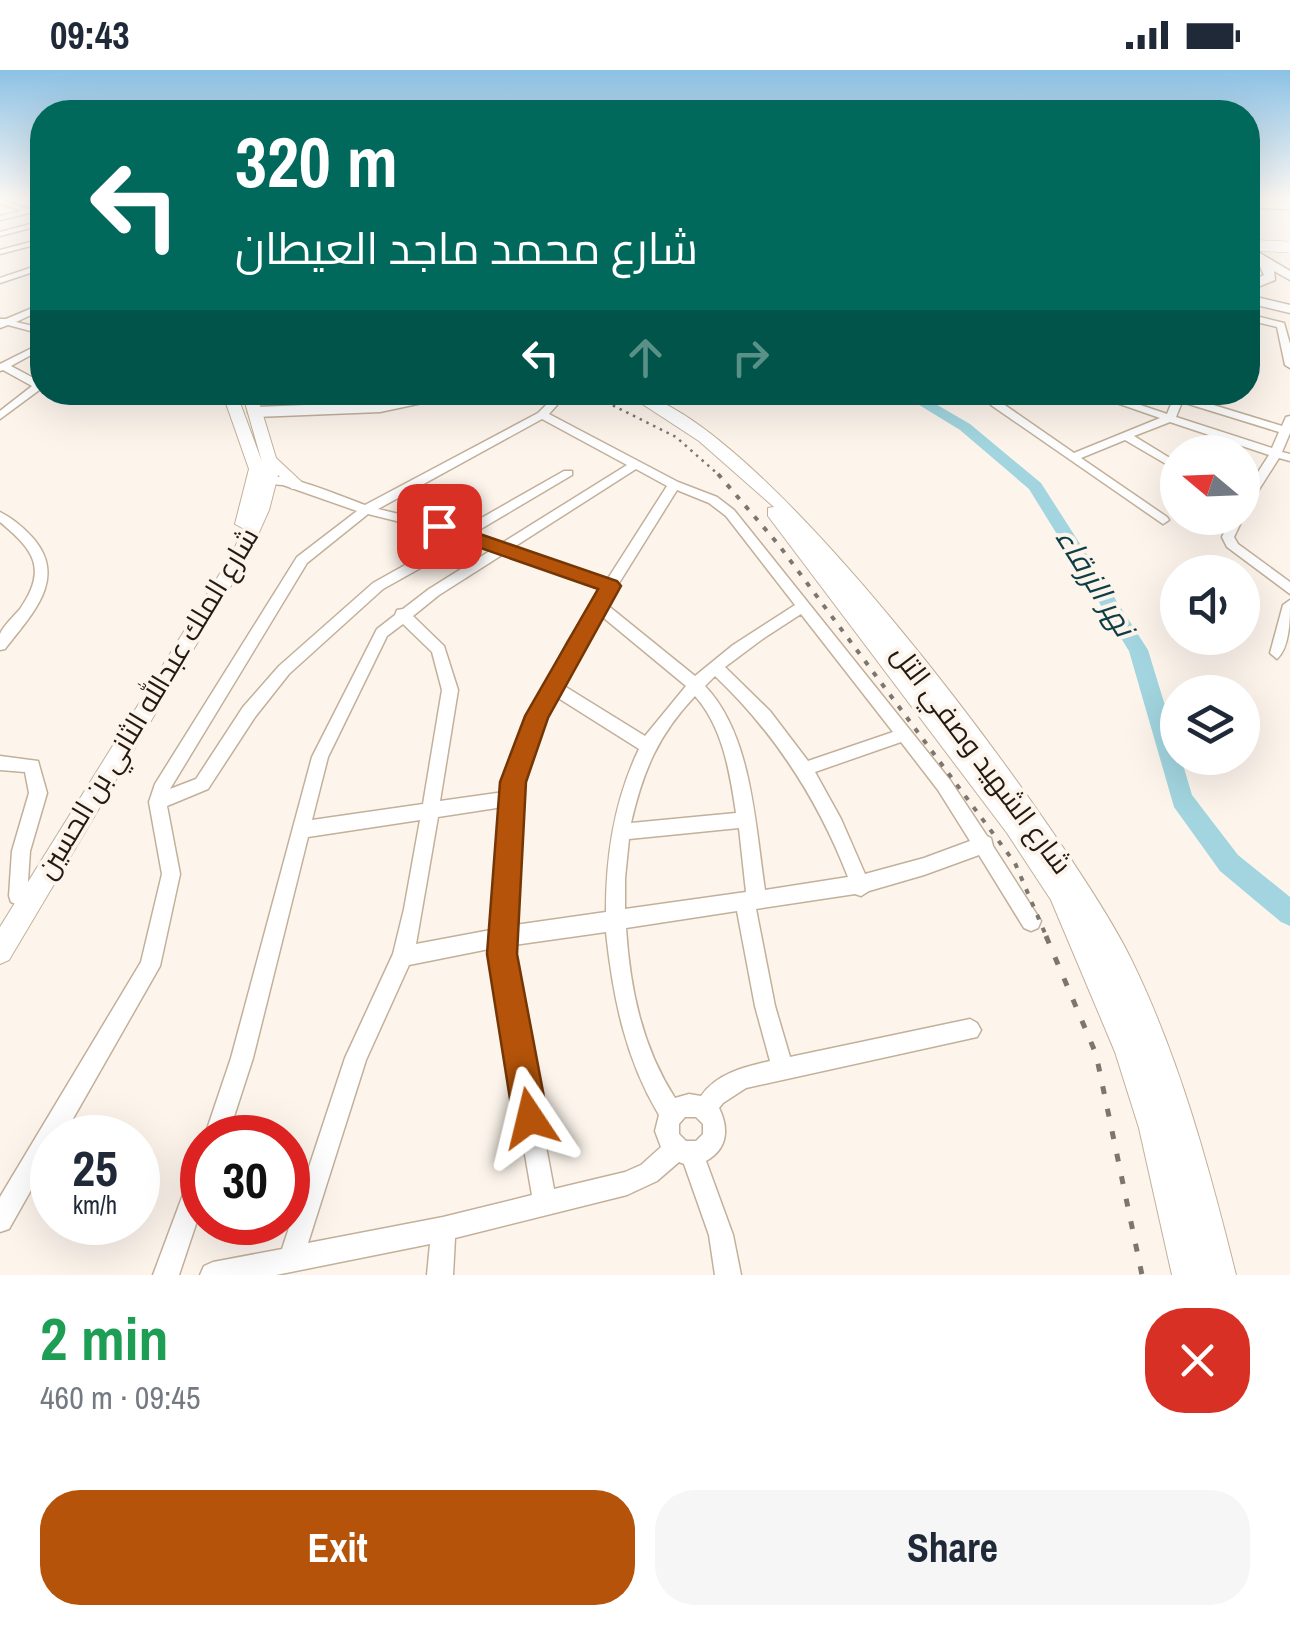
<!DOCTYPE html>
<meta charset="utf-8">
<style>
body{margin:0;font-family:"Archivo Narrow",Cairo,sans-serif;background:#f6f6f7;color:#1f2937;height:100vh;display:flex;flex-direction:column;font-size:38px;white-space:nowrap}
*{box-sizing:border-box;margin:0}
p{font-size:32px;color:#747a83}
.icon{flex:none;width:55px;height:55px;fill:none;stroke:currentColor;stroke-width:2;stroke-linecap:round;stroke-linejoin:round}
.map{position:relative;height:1205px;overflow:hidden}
.sheet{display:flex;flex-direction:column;background:#fff;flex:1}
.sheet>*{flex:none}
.banner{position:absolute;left:30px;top:30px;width:1230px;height:305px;border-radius:40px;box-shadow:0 10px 40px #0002;background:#00695c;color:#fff;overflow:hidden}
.needle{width:65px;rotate:289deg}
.controls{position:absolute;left:1160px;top:365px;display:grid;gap:20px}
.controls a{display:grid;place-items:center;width:100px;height:100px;border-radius:50%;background:#fff;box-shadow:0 10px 40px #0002;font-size:50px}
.speed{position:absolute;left:30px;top:1045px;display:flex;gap:20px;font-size:50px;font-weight:700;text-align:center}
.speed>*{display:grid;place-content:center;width:130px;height:130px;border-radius:50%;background:#fff;box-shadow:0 10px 40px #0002;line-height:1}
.speed small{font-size:25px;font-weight:400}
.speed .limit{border:15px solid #d22;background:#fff;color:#111}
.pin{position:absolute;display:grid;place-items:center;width:85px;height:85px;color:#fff;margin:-42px;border-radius:20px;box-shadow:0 5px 15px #0006}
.me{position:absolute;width:110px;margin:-55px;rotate:350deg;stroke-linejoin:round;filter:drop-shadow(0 0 8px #0008)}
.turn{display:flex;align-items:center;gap:35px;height:210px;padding:0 40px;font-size:45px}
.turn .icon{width:130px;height:130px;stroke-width:2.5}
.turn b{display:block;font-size:70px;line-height:85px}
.lanes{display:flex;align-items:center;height:95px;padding:0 40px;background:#0003;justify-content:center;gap:50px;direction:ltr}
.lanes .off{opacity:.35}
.round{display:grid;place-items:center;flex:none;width:105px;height:105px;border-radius:40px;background:#f6f6f7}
.head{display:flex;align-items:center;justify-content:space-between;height:170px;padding:0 40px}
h1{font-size:60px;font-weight:700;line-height:75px;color:#1e9e55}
.action{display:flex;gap:20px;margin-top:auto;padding:20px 40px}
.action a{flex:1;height:115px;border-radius:40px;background:#b45309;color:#fff;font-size:40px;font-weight:700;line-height:115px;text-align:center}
.action a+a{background:#f6f6f7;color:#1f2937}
.status{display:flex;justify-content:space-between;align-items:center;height:70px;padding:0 50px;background:#fff;direction:ltr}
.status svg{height:28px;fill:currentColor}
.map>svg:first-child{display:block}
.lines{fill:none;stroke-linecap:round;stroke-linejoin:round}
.river{fill:#a2d5df;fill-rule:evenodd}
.minor-casing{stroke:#c3b09a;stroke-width:3}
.major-casing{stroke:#c3b09a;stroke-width:2}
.highway-casing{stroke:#c3b09a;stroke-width:3}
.minor{fill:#fff;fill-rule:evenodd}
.major{fill:#fff;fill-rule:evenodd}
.highway{fill:#fff;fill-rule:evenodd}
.rail-far2{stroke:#7d766e;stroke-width:2.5;stroke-dasharray:2.5 5;stroke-linecap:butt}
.rail-far1{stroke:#7d766e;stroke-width:4;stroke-dasharray:5 9;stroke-linecap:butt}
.rail{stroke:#7d766e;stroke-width:5;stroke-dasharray:8 15;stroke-linecap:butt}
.highway-bridge-casing{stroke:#c3b09a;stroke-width:12;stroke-linecap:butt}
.highway-bridge{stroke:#fff;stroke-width:11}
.route{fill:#b45309;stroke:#753606;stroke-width:2.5}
.labels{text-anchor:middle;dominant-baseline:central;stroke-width:8;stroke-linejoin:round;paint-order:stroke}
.street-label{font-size:28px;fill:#221b13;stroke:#fdf5ec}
.water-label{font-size:30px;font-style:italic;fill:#0d3d45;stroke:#fdf5ec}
</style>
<div class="status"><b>09:43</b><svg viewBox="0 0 49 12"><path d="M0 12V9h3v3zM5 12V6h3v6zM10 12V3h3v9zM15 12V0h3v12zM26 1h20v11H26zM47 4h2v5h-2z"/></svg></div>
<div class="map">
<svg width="1290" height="1205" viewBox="0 0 1290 1205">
<rect width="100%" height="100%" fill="#fdf5ec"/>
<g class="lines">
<!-- river -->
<polygon class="river" points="898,322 915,322 970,354 1041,413 1148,580 1178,678 1178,688 1181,688 1192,725 1238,785 1290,827 1290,856 1281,852 1220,801 1174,737 1129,581 1029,419 960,360"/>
<defs>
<g id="minor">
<polygon points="0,130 29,139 42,136 42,140 0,150 0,146 21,141 0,133"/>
<polygon points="42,151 42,155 0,166 0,162"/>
<polygon points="42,169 42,173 0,184 0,180"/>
<polygon points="39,195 42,195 42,199 0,213 0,208"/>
<polygon points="42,234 42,240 16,252 42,258 42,264 8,255 0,258 0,249 6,249"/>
<polygon points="1248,244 1284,253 1290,274 1290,298 1285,295 1277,257 1248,250"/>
<polygon points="42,273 42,279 11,296 39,311 42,310 42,318 0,349 0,341 32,316 3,300 0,301 0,294"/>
<path d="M 546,322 L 556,322 L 557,335 L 549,344 L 678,412 L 717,427 L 734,440 L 950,710 L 987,766 L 991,768 L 993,776 L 1041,851 L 1038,858 L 1031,861 L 1024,858 L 979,785 L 924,805 L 869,821 L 861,826 L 855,824 L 756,839 L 775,936 L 790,987 L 970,949 L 977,953 L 981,960 L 977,967 L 746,1018 L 723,1033 L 719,1038 C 729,1058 728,1079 706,1091 L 733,1165 L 741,1205 L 715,1205 L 709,1165 L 684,1094 L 679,1092 L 657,1111 L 627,1125 L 455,1168 L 453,1205 L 427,1205 L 430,1174 L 276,1205 L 200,1205 L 204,1196 L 213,1192 L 282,1179 L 345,988 L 393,884 L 404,839 L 420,750 L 308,767 L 253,988 L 227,1068 L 204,1068 L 231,988 L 312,687 L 377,559 L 395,545 L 397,540 L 403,539 L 429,519 L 493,479 L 460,467 L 433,491 L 383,519 L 289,604 L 255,647 L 208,719 L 167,736 L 180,804 L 160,896 L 62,1068 L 52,1068 L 52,1083 L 9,1159 L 0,1162 L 0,1127 L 141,892 L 162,804 L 149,732 L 155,714 L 297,487 L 357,441 L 283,415 L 256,413 L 250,409 C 274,396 339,426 365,435 L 538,343 L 547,334 ZM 542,349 L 627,395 L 502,473 L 474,463 L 572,405 L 572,401 L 564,401 L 462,459 L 378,439 ZM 636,399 L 667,416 L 607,510 L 514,477 ZM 677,420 L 709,433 L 726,446 L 795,535 L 733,575 L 695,606 L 606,534 ZM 368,444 L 449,464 L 423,485 L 373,513 L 279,596 L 243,637 L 196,709 L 170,719 L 307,493 ZM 505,483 L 602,518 L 568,571 L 529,646 L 505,712 L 504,722 L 440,731 L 458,620 L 444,576 L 413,546 L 439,525 ZM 599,544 L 686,616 L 645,666 L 561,614 ZM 801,544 L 893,662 L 808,691 L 770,641 L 725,597 L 764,568 ZM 403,554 L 432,582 L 442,620 L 423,734 L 312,750 L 328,687 L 387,566 ZM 715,606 C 776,664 818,730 848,807 L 765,820 C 755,755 752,665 705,616 ZM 555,626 L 639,679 C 614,731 606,785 606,842 L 515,855 L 521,712 L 545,646 ZM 695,626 C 723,657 730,703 736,743 L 631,753 C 643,701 658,665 695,626 ZM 901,672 L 938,720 L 970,771 L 924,788 L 865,804 L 841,749 L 815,702 ZM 503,737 L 496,859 L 416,874 L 438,747 ZM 739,758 L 746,822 L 625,839 L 625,808 L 629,769 ZM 737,841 L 755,936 L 770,991 C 744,997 717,1003 701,1026 L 689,1024 L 675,1028 C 642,977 630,919 626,858 ZM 606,862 C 613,927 625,988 659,1045 L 655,1061 L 661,1077 L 641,1095 L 625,1102 L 554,1119 L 513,901 L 514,875 ZM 494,878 L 493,901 L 532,1125 L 443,1147 L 308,1173 L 366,990 L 409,895 ZM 685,1047 L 696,1047 L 703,1054 L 703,1064 L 696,1071 L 686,1071 L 679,1064 L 679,1054 Z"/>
<path d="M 990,322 L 1001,322 L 996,328 L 999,331 L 1074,383 L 1160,348 L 1085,322 L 1102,322 L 1167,344 L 1176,322 L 1186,322 L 1184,326 L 1282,356 L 1286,347 L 1290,346 L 1290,363 L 1282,382 L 1290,384 L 1290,391 L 1279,388 L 1246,440 L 1242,441 L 1242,427 L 1269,385 L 1170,352 L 1134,366 L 1178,393 L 1178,401 L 1125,370 L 1081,388 L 1167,447 L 1169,450 L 1163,454 L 991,335 L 986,328 ZM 1182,332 L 1279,362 L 1272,378 L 1176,347 Z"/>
<path d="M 0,442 C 12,448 23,457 32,467 C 69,508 32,544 5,579 L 0,580 C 0,575 0,569 0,564 C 3,556 14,546 20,539 C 48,499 34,480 0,452 Z"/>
<polygon points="1242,447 1243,448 1234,467 1238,474 1290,512 1290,524 1227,477 1222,467 1231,448"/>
<path d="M 1290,530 C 1290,549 1290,577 1277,589 L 1270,583 L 1283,535 Z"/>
<polygon points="0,686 38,691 47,723 30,781 27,826 25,832 18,835 11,832 9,826 12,781 29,723 25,702 0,700"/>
<polygon points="202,1091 202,1136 179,1205 153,1205 194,1095"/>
</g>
<g id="major">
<polygon points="222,322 236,322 262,392 242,322 256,322 276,388 306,416 304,419 292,419 278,405 269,440 247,489 9,890 0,894 0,857 229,489 244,459 235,454 249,399"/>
<path d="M 624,322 C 747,322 1076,775 1131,889 C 1180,989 1209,1097 1236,1205 L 1172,1205 L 1139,1058 L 1115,982 L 1051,830 L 1007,763 L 768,446 L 768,438 L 774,437 L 699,371 Z"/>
</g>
<g id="highway">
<polygon points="1248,132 1290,133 1290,139 1248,138"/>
<polygon points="1248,176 1290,201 1290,210 1274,201 1275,210 1248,221 1248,213 1264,205 1257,190 1248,184"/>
<polygon points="1248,225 1290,235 1290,243 1248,233"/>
<polygon points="437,322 474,322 380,342 256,347 248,342 256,337 380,332"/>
</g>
</defs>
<!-- minor casing -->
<use href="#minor" class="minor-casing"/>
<!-- major casing -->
<use href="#major" class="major-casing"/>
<!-- highway casing -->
<use href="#highway" class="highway-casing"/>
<!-- minor -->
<use href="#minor" class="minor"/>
<!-- major -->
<use href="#major" class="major"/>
<!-- highway -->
<use href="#highway" class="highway"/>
<!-- rail-far2 -->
<polyline class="rail-far2" points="586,322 676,367 720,406"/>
<!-- rail-far1 -->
<polyline class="rail-far1" points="718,404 778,474 1015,793 1047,868"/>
<!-- rail -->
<polyline class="rail" points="1046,866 1096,984 1142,1205"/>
<defs>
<polyline id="highway-bridge" points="1248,175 1288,177"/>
</defs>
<!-- highway-bridge casing -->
<use href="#highway-bridge" class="highway-bridge-casing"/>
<!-- highway-bridge -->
<use href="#highway-bridge" class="highway-bridge"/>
</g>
<!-- sky -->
<linearGradient id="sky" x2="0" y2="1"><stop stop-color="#8cc1e4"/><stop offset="0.43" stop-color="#fefaf6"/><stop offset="1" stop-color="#fefaf6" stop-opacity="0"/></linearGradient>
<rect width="1290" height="299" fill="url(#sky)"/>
<!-- route -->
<polygon class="route" points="439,450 617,511 621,516 548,648 526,712 517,884 548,1048 543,1060 530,1065 518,1060 513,1048 487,884 500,712 525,646 598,519 432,461 430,456"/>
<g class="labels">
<!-- street labels -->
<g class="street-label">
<text transform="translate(147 633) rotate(-59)">شارع الملك عبدالله الثاني بن الحسين</text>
<text transform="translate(982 689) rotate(53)">شارع الشهيد وصفي التل</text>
</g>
<!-- water labels -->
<g class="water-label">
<text transform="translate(1096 512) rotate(58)">نهر الزرقاء</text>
</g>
</g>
</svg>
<div class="controls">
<a><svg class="needle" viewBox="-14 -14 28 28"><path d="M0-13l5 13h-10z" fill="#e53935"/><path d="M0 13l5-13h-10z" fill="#747a83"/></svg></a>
<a><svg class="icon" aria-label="sound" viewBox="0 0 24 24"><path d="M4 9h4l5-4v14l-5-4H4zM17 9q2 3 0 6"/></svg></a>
<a><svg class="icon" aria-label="layers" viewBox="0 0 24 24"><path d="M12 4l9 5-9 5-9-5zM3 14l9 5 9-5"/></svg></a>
</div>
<div class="speed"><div>25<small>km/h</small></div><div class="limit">30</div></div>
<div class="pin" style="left:439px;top:456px;background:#d93025"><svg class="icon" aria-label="arrive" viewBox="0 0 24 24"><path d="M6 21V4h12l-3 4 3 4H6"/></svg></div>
<svg class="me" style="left:530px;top:1048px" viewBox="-20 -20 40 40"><path d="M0-17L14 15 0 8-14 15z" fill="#b45309" stroke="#fff" stroke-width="4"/></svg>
<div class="banner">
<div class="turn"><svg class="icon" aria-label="left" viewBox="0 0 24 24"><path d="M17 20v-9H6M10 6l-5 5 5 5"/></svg><div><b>320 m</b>شارع محمد ماجد العيطان</div></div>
<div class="lanes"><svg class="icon" aria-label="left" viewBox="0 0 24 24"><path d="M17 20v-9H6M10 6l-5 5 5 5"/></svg><svg class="icon off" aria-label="ahead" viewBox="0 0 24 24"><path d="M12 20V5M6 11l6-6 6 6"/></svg><svg class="icon off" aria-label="right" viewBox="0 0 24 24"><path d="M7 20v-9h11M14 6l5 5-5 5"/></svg></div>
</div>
</div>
<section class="sheet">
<div class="head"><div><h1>2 min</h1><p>460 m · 09:45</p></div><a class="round" style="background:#d93025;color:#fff"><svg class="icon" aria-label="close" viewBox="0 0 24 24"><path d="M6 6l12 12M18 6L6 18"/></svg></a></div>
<div class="action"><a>Exit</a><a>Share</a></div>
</section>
